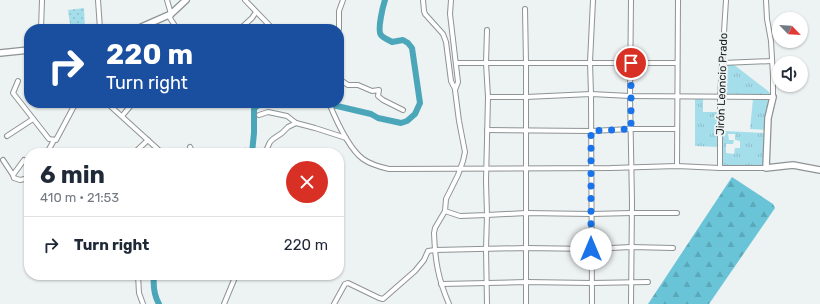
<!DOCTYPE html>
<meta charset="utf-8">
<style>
body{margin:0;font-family:Rubik,sans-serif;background:#f2f2f3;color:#1f2937;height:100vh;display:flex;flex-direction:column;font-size:15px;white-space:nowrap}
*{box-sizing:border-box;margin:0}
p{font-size:13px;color:#747a83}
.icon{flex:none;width:22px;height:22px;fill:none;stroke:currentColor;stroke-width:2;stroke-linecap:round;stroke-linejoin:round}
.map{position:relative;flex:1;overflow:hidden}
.sheet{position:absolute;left:24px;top:148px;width:320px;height:132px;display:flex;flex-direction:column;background:#fff;border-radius:16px;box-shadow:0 1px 3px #0004}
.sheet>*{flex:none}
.guide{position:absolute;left:24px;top:24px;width:320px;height:84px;border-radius:16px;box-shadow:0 1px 3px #0004;background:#1a4fa0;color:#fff;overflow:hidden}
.needle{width:26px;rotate:115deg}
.tools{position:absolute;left:772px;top:12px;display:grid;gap:8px}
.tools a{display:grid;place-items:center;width:36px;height:36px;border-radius:50%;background:#fff;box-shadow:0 1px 3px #0004;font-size:20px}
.pin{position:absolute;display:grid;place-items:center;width:34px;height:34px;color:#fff;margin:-17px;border:2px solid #fff;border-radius:50%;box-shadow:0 1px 4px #0007}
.me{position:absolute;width:44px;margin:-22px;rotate:0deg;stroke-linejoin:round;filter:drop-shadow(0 0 3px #0008)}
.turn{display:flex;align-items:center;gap:14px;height:84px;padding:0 16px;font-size:18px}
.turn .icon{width:52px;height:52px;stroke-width:2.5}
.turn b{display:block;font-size:28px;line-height:34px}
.round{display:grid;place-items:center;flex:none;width:42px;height:42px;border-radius:21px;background:#f2f2f3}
.overview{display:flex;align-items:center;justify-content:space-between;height:68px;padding:0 16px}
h1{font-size:24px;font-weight:700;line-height:30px}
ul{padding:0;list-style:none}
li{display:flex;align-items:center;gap:12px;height:56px;padding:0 16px;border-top:1px solid #e0e1e3}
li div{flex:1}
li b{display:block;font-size:15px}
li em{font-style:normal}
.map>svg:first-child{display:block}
.grass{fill:url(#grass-tufts);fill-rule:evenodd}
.forest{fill:url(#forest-firs)}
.park{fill:url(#park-dots)}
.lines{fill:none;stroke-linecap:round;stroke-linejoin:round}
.river{stroke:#4ba6ba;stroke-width:6}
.street-casing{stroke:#8e9394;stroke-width:6}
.secondary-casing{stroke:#8e9394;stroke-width:8}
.street{stroke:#fff;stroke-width:4}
.secondary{stroke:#fff;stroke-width:5.5}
.route{stroke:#1a73e8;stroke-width:7;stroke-dasharray:0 12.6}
.labels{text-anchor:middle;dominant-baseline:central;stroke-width:4;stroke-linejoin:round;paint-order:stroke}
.street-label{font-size:11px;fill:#191b1b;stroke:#edf2f3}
</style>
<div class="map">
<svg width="820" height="304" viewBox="0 0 820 304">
<defs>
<pattern id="grass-tufts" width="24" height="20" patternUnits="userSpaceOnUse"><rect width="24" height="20" fill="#a5deeb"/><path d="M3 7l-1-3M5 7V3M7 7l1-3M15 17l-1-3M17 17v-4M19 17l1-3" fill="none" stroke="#8dbec9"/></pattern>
<pattern id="forest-firs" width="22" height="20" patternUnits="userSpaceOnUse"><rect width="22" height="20" fill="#6ac4d8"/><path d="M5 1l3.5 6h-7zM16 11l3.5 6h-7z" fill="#5ba8b9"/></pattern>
<pattern id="park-dots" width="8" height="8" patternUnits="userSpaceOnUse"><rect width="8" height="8" fill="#a5deeb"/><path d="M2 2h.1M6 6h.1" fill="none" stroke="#8dbec9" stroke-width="1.8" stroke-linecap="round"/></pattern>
</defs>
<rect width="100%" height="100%" fill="#edf2f3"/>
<!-- grass -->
<g class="grass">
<polygon points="725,64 733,64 768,91 772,96 723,95"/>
<polygon points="695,98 703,98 703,112 719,112 719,147 695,146"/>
<polygon points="753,99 772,99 767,130 750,129"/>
<path d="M 725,131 L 765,133 L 764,167 L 723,165 L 722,132 L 724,132 ZM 728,134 L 735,134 L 735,140 L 740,141 L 740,148 L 735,148 L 734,154 L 726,153 L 726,144 L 733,144 L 734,140 L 729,140 Z"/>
</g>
<!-- forest -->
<polygon class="forest" points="732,177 773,204 775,208 709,304 648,304"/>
<!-- park -->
<polygon class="park" points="84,8 85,29 58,29 57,25 70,24 68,10"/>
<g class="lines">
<!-- river -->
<g class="river">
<path d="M 307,103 L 337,106 L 371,114 L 378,118 L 401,123 L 407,121 L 415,114 L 420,103 L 412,48 L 408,43 L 403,40 L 392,42 C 389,40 383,38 381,35 C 377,30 383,6 385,0"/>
<polyline points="252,153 254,133 254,109 257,106 264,103"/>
<path d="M 154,275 C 153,285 154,295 159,304"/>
</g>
<defs>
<g id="street">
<polyline points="98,0 100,29"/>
<polyline points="167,0 171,14 170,18 177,29"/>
<polyline points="245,0 273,29"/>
<polyline points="423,0 424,11 425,14 443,34 446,42 451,81 455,89"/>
<polyline points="631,0 630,96 632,202 631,304"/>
<polyline points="766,0 767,19 771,41 773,76 773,98"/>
<polyline points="525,9 526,63 526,304"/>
<polyline points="41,29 42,0"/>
<polyline points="240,29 252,18 256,12"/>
<polyline points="339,29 339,11 343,0"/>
<polyline points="456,63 677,63"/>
<polyline points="722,63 772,61"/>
<polyline points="339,79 348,85 358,85 372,91 379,90 378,96 383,100 403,110"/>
<polyline points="18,81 13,93 49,139 56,140 73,108 77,103"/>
<polyline points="488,97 526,97 591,94 630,96 773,97"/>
<polyline points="107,103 162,153"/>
<path d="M 329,103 C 336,120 348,148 363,159 C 370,164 380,167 389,169 L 611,168 L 677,166 L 720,168 L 768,168"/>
<polyline points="259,115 268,112 287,116 296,123 315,128 346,138"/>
<polyline points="122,116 133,103"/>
<polyline points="487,130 591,131 631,129 677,129"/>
<polyline points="7,136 33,119"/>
<polyline points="190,147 193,153"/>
<polyline points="47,153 54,140"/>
<polyline points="134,153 148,140"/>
<polyline points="242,153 245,151 245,153"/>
<polyline points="265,153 270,142 273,139 282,133 288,127 296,123"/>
<polyline points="3,160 13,175"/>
<polyline points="24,160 13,175 14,178 20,180 29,178"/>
<polyline points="677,166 678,0"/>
<polyline points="720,168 720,97 726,0"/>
<polyline points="445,211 460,216 487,215 486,181 488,97 486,63 487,30"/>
<polyline points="138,275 139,293 143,304"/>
<polyline points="441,284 526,282 592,283 648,282"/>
<polyline points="224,304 236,275"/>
<polyline points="334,304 345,284 348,283 379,298 383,299 415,271 424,260 428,251 435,250 526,248 591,249 631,247 673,248"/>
<path d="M 449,304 C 438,279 435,260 434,233 L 435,228 L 445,211 L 446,199 L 458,175 L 463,161 L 465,152 L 459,121 L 455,90 L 458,82 L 450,14 L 451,0"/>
<polyline points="487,304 486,249 487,215 526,213 591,214 632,213 677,213"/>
<polyline points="592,304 591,94 590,62 593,0"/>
</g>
<g id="secondary">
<polyline points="137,29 171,14 186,0"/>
<polyline points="0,53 29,50"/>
<polyline points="773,97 768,118 766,168 793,165 820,170"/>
</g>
</defs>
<!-- street casing -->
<use href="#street" class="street-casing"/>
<!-- secondary casing -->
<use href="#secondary" class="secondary-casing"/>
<!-- street -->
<use href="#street" class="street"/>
<!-- secondary -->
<use href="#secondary" class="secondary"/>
</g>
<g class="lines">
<!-- route -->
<polyline class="route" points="591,249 591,131 631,129 631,63"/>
</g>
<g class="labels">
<!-- street labels -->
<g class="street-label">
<text transform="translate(722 84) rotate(-88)">Jirón Leoncio Prado</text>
</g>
</g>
</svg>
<div class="tools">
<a><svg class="needle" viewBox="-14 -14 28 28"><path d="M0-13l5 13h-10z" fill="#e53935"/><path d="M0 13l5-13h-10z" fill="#747a83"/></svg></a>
<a><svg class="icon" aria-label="sound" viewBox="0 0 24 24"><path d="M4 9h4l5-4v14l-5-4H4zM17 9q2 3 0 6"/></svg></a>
</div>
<div class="pin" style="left:631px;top:63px;background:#d93025"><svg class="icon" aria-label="arrive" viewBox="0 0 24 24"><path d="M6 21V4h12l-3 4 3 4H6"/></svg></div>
<svg class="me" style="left:591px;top:249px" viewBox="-20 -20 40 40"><circle r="19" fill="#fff"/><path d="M0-13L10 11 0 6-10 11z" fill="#1a73e8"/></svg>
<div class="guide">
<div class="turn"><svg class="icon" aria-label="right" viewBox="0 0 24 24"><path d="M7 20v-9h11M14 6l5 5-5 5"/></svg><div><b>220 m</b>Turn right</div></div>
</div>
<section class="sheet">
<div class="overview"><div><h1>6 min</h1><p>410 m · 21:53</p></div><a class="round" style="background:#d93025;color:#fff"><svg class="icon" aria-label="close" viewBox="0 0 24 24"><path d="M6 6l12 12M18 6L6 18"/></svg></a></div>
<ul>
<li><svg class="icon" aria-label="right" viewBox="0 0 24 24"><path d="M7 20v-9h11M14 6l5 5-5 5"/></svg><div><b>Turn right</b></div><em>220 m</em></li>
</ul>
</section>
</div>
